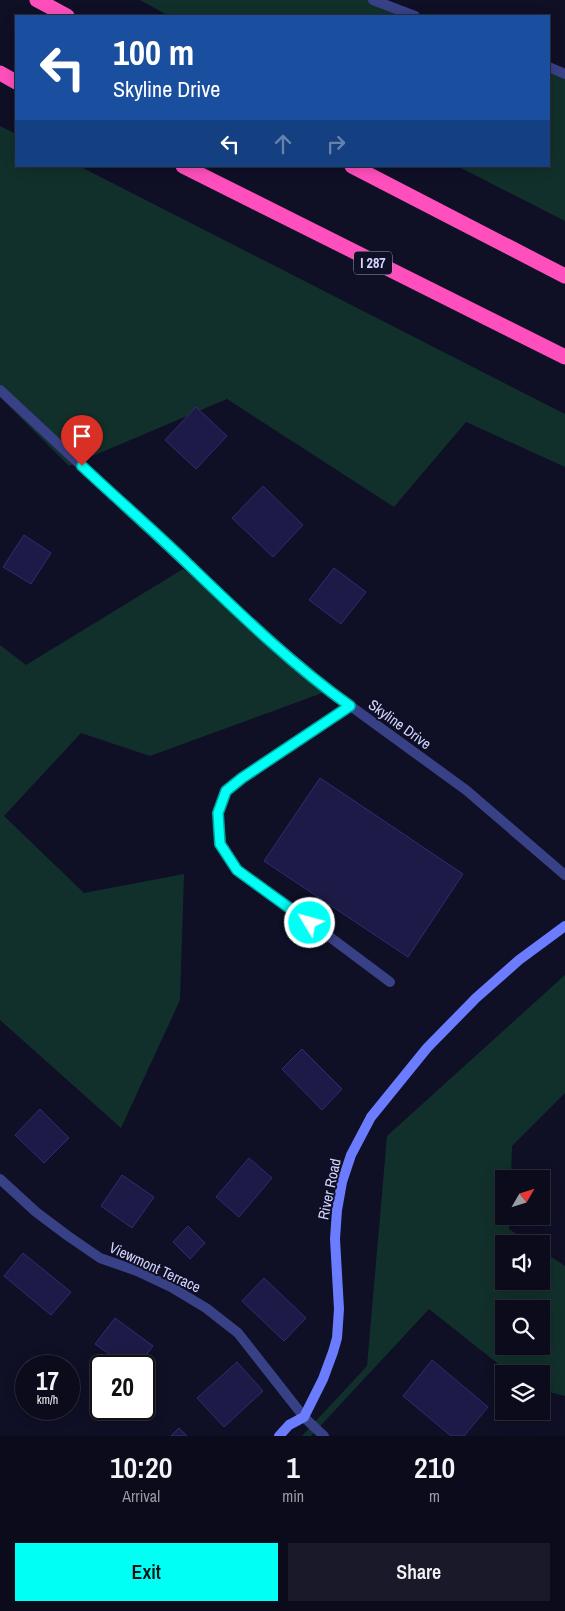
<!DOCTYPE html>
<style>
body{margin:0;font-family:"Archivo Narrow",sans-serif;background:#191929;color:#f1f3f6;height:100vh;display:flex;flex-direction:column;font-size:19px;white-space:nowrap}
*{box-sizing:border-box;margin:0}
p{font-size:16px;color:#9a9ba3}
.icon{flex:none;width:28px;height:28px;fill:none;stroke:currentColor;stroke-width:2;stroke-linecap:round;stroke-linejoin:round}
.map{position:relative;height:1436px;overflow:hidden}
.side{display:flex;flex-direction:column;background:#0b0b1c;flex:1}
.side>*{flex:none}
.guide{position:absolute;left:15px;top:15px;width:535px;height:152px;border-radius:0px;box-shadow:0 2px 12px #0003,0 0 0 1px #2b2b3b;background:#1a4fa0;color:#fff;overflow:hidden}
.needle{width:32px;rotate:51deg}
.fabs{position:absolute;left:495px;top:1170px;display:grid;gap:10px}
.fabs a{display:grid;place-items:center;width:55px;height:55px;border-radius:0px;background:#0b0b1c;box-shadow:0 2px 12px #0003,0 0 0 1px #2b2b3b;font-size:25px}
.speed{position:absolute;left:15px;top:1355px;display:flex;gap:10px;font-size:25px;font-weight:700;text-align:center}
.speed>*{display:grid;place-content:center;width:65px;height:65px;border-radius:50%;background:#0b0b1c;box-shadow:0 2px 12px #0003,0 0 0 1px #2b2b3b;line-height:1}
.speed small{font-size:12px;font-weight:400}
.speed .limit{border:2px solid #111;border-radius:8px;background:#fff;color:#111}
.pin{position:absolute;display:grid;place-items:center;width:42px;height:42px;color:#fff;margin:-51px -21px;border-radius:50% 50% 50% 0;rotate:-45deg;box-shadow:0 0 5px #0007}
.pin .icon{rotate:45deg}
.me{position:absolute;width:55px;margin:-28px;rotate:307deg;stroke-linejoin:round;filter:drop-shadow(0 0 4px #0008)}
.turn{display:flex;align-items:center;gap:18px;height:105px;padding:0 15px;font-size:22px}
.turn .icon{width:65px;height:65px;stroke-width:2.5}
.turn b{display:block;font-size:35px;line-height:42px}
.lanes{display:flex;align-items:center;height:48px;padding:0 15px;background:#0003;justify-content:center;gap:25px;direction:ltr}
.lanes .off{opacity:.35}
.eta{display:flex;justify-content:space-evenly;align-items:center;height:85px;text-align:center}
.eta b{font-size:30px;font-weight:600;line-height:35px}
.button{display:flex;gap:10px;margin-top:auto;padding:10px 15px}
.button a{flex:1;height:58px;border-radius:0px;background:#00fff4;color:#111;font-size:20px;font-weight:600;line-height:58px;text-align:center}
.button a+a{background:#191929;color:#f1f3f6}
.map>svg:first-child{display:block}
.green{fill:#12302b;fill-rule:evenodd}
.building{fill:#1d1a47;stroke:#302c74}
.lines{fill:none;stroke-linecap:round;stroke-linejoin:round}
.lane{stroke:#394186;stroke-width:10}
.street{stroke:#394186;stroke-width:10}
.secondary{stroke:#6b7cff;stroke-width:10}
.highway{stroke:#ff4fbc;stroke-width:15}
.route-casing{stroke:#00a69f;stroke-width:12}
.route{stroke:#00fff4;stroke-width:9}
.labels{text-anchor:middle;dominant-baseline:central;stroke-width:4;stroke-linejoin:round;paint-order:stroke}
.shield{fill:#0f0f26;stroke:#999abe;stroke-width:1}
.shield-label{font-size:14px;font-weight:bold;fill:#d4d5ff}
.street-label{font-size:15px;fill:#d4d5ff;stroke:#0f0f26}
</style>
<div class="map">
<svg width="565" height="1436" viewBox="0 0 565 1436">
<rect width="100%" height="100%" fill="#0f0f26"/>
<!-- green -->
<g class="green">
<polygon points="140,0 384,0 425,16 169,16"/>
<polygon points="549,66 565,72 565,221 457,166 549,166"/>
<polygon points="0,126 16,134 16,166 79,166 565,414 565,467 466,422 394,507 227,399 69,466 0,397"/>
<polygon points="183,569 333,689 150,756 81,733 4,816 84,893 184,874 180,1000 121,1128 0,1020 0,645 26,665"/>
<path d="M 565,975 L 565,1093 L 512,1146 L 511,1179 L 504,1179 L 504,1216 L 509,1216 L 509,1229 L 532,1244 L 504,1244 L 504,1281 L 541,1281 L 541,1250 L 565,1266 L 565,1396 L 541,1390 L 541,1374 L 511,1374 L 429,1309 L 311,1436 L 302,1436 L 367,1366 L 387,1136 ZM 504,1309 L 541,1309 L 541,1346 L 504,1346 Z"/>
</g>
<!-- building -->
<g class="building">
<polygon points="196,407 227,436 196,469 165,440"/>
<polygon points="263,486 303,525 273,557 232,518"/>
<polygon points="24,535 51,553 31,584 3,567"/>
<polygon points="334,568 366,592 341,624 309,600"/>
<polygon points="320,778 463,874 408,957 264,861"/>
<polygon points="302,1049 342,1089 322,1110 282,1069"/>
<polygon points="40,1109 69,1138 44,1163 15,1135"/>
<polygon points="249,1158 272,1178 239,1217 216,1197"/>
<polygon points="122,1175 154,1197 132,1228 101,1206"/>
<polygon points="188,1226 205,1243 190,1259 173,1242"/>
<polygon points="23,1253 71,1292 51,1315 4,1276"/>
<polygon points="264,1278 306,1318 284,1341 242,1301"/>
<polygon points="115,1318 153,1346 138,1366 126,1366 95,1344"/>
<polygon points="432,1360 488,1407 464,1436 451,1436 403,1396"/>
<polygon points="237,1362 263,1391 224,1427 197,1398"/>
<polygon points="179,1428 187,1436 171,1436"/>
</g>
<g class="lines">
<!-- lane -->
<polyline class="lane" points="350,706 242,778 226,791 218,813 221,844 237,870 279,899 390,982"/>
<!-- street -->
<g class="street">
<polyline points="373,0 415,16"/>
<polyline points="549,67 565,74"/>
<polyline points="0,390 247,620 319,683 466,790 565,875"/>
<polyline points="0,1179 36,1212 68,1236 100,1258 137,1271 171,1287 206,1308 238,1333 304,1417 324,1436"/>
</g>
<!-- secondary -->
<polyline class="secondary" points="279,1436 289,1425 304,1417 323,1379 333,1352 337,1338 339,1309 335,1239 337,1210 342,1182 351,1155 371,1117 427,1048 476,998 519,960 565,926"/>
<!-- highway -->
<g class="highway">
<polyline points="37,0 67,16"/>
<polyline points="0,73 16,82"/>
<polyline points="183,166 565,357"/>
<polyline points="352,166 565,276"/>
</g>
</g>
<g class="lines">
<defs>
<path id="route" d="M 82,466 C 116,498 152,529 186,562 C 238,612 290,663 350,706 L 242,778 L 226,791 L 218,813 L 220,844 L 237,870 L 310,923"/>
</defs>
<!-- route casing -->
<use href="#route" class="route-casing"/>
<!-- route -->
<use href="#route" class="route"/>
</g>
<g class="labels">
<!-- shield labels -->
<rect class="shield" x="354" y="251.5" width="38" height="23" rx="4"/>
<g class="shield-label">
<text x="373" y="263">I 287</text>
</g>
<!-- street labels -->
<g class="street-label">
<text transform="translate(400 724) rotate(36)">Skyline Drive</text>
<text transform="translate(329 1189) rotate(-78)">River Road</text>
<text transform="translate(155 1267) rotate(25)">Viewmont Terrace</text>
</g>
</g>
</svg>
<div class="fabs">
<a><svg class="needle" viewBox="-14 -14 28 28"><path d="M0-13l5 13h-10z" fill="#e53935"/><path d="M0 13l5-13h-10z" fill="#9a9ba3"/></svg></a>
<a><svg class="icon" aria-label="sound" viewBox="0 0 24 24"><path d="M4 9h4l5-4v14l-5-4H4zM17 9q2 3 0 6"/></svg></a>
<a><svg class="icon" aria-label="search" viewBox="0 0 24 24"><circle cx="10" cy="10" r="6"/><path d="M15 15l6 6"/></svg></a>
<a><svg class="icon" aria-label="layers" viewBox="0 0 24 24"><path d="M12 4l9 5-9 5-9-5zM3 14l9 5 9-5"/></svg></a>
</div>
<div class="speed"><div>17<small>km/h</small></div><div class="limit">20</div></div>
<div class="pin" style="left:82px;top:466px;background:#d93025"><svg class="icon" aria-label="arrive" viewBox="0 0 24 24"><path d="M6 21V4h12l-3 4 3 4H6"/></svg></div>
<svg class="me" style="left:310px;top:923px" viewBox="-20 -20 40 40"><circle r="17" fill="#00fff4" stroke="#fff" stroke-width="3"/><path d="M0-11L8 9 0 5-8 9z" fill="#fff"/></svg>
<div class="guide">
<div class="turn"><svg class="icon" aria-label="left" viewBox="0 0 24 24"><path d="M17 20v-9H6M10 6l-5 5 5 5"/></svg><div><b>100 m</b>Skyline Drive</div></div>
<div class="lanes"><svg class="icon" aria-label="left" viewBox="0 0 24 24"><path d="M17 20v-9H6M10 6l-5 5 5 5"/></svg><svg class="icon off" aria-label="ahead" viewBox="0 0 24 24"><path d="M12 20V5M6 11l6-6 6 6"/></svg><svg class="icon off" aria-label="right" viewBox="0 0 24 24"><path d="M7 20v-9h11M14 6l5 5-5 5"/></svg></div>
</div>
</div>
<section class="side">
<div class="eta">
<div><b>10:20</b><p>Arrival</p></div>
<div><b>1</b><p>min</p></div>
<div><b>210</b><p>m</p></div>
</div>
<div class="button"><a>Exit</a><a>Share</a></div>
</section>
